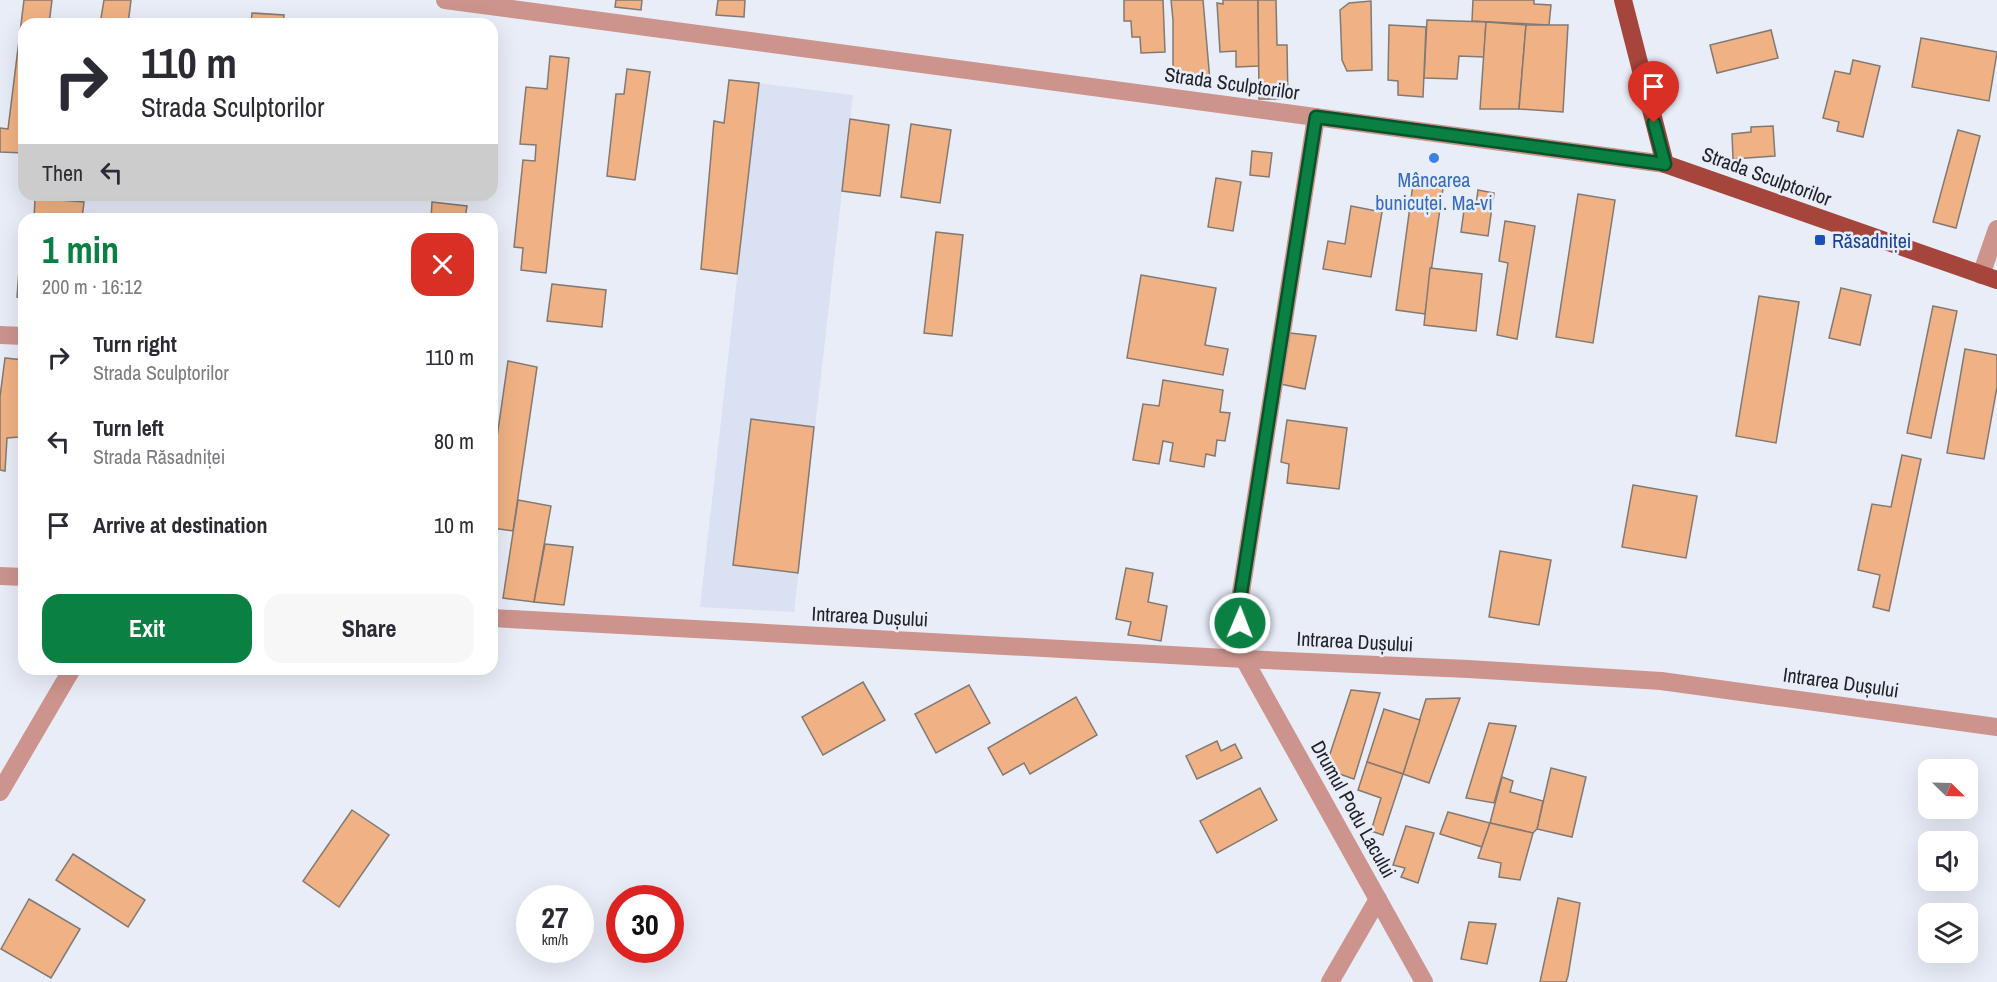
<!DOCTYPE html>
<meta charset="utf-8">
<style>
body{margin:0;font-family:"Archivo Narrow",sans-serif;background:#f7f7f7;color:#2b2b33;height:100vh;display:flex;flex-direction:column;font-size:22px;white-space:nowrap}
*{box-sizing:border-box;margin:0}
p{font-size:20px;color:#7c7c81}
.icon{flex:none;width:33px;height:33px;fill:none;stroke:currentColor;stroke-width:2;stroke-linecap:round;stroke-linejoin:round}
.map{position:relative;flex:1;overflow:hidden}
.panel{position:absolute;left:18px;top:213px;width:480px;height:462px;display:flex;flex-direction:column;background:#fff;border-radius:18px;box-shadow:0 6px 24px #0002}
.panel>*{flex:none}
.guide{position:absolute;left:18px;top:18px;width:480px;height:183px;border-radius:18px;box-shadow:0 6px 24px #0002;background:#fff;color:#2b2b33;overflow:hidden}
.needle{width:39px;rotate:113deg}
.tools{position:absolute;left:1918px;top:759px;display:grid;gap:12px}
.tools a{display:grid;place-items:center;width:60px;height:60px;border-radius:12px;background:#fff;box-shadow:0 6px 24px #0002;font-size:30px}
.speed{position:absolute;left:516px;top:885px;display:flex;gap:12px;font-size:30px;font-weight:700;text-align:center}
.speed>*{display:grid;place-content:center;width:78px;height:78px;border-radius:50%;background:#fff;box-shadow:0 6px 24px #0002;line-height:1}
.speed small{font-size:15px;font-weight:400}
.speed .limit{border:9px solid #d22;background:#fff;color:#111}
.pin{position:absolute;display:grid;place-items:center;width:51px;height:51px;color:#fff;margin:-62px -26px;border-radius:50% 50% 50% 0;rotate:-45deg;box-shadow:0 0 6px #0007}
.pin .icon{rotate:45deg}
.me{position:absolute;width:66px;margin:-33px;rotate:1deg;stroke-linejoin:round;filter:drop-shadow(0 0 4px #0008)}
.turn{display:flex;align-items:center;gap:21px;height:126px;padding:0 24px;font-size:27px}
.turn .icon{width:78px;height:78px;stroke-width:2.5}
.turn b{display:block;font-size:42px;line-height:51px}
.then{display:flex;align-items:center;height:57px;padding:0 24px;background:#0003;gap:12px;font-size:22px}
.round{display:grid;place-items:center;flex:none;width:63px;height:63px;border-radius:18px;background:#f7f7f7}
.overview{display:flex;align-items:center;justify-content:space-between;height:102px;padding:0 24px}
h1{font-size:36px;font-weight:700;line-height:45px;color:#0b8043}
.button{display:flex;gap:12px;margin-top:auto;padding:12px 24px}
.button a{flex:1;height:69px;border-radius:18px;background:#0b8043;color:#fff;font-size:24px;font-weight:700;line-height:69px;text-align:center}
.button a+a{background:#f7f7f7;color:#2b2b33}
ul{padding:0;list-style:none}
li{display:flex;align-items:center;gap:18px;height:84px;padding:0 24px}
li div{flex:1}
li b{display:block;font-size:22px}
li em{font-style:normal}
.map>svg:first-child{display:block}
.built{fill:#dae1f3}
.building{fill:#f0b284;stroke:#827972;stroke-width:1.5}
.lines{fill:none;stroke-linecap:round;stroke-linejoin:round}
.minor{stroke:#cc948c;stroke-width:18}
.major{stroke:#a6453c;stroke-width:18}
.route-casing{stroke:#07532c;stroke-width:15}
.route{stroke:#0b8043;stroke-width:10}
.shop-dot{fill:#3f7fe0;stroke:#e9edf8;stroke-width:2}
.transit-dot{fill:#1a4fb4;stroke:#e9edf8;stroke-width:2}
.labels{text-anchor:middle;dominant-baseline:central;stroke-width:5;stroke-linejoin:round;paint-order:stroke}
.street-label{font-size:20px;fill:#202226;stroke:#e9edf8}
.shop-label{font-size:20px;fill:#366cbe;stroke:#e9edf8}
.transit-label{font-size:20px;fill:#164399;stroke:#e9edf8;text-anchor:start}
</style>
<div class="map">
<svg width="1997" height="982" viewBox="0 0 1997 982">
<rect width="100%" height="100%" fill="#e9edf8"/>
<!-- built -->
<polygon class="built" points="759,83 853,95 794,612 700,607"/>
<!-- building -->
<g class="building">
<polygon points="24,0 52,0 49,24 24,24 24,153 0,152 0,128 8,129"/>
<polygon points="104,0 131,0 128,24 100,24"/>
<polygon points="616,0 642,0 641,10 615,7"/>
<polygon points="718,0 745,0 744,17 716,15"/>
<polygon points="1124,0 1163,0 1165,52 1141,53 1140,37 1132,37 1131,21 1124,21"/>
<polygon points="1171,0 1203,0 1210,81 1173,81 1173,20"/>
<polygon points="1223,0 1258,0 1259,66 1236,67 1236,51 1220,52 1217,3 1223,4"/>
<polygon points="1258,0 1276,0 1277,45 1287,45 1288,99 1259,99"/>
<polygon points="1473,0 1534,0 1534,4 1551,5 1549,25 1472,21"/>
<polygon points="1371,1 1372,70 1347,71 1342,60 1340,10 1349,3"/>
<polygon points="252,13 284,15 283,24 251,24"/>
<polygon points="1427,20 1486,22 1484,57 1459,56 1457,79 1424,78"/>
<polygon points="1486,22 1526,25 1519,109 1480,109"/>
<polygon points="1389,25 1426,27 1423,97 1398,95 1398,81 1388,80"/>
<polygon points="1526,25 1568,25 1563,112 1519,109"/>
<polygon points="1771,30 1778,58 1717,73 1710,45"/>
<polygon points="1921,38 1997,52 1989,101 1912,87"/>
<polygon points="550,56 569,58 546,273 521,270 523,248 514,247 523,160 535,161 536,145 520,144 526,87 547,89"/>
<polygon points="1853,60 1880,66 1863,137 1837,131 1839,122 1823,118 1835,71 1850,74"/>
<polygon points="627,69 650,72 635,180 607,176 616,94 624,94"/>
<polygon points="729,80 759,83 737,274 701,269 714,121 724,123"/>
<polygon points="850,119 889,125 880,196 842,191"/>
<polygon points="911,124 951,130 940,203 901,197"/>
<polygon points="1773,126 1775,156 1733,159 1732,134 1751,132 1751,127"/>
<polygon points="1958,130 1980,136 1956,228 1933,222"/>
<polygon points="1252,151 1272,153 1269,177 1250,175"/>
<polygon points="1216,178 1241,182 1233,231 1208,227"/>
<polygon points="1413,184 1443,188 1425,314 1396,310"/>
<polygon points="1478,190 1494,193 1488,236 1461,232 1465,203 1476,205"/>
<polygon points="1578,194 1615,200 1593,343 1556,337"/>
<polygon points="35,198 84,202 82,219 34,219"/>
<polygon points="432,202 467,206 465,219 431,219"/>
<polygon points="1351,206 1382,212 1371,277 1323,269 1328,241 1345,244"/>
<polygon points="1505,221 1535,226 1517,339 1497,335 1508,263 1499,261"/>
<polygon points="936,232 963,235 952,336 924,333"/>
<polygon points="21,243 24,243 24,298 17,297"/>
<polygon points="1430,268 1482,274 1476,331 1424,325"/>
<polygon points="1141,275 1216,288 1205,345 1228,349 1223,375 1127,358"/>
<polygon points="552,284 606,290 602,327 547,321"/>
<polygon points="1841,288 1871,295 1860,345 1829,338"/>
<polygon points="1759,296 1799,302 1776,443 1736,436"/>
<polygon points="1933,306 1957,311 1931,438 1907,433"/>
<polygon points="1290,333 1316,336 1305,389 1280,384"/>
<polygon points="1965,349 1997,355 1997,387 1984,459 1947,453"/>
<polygon points="5,358 24,360 24,391 19,437 7,438 5,471 0,470 0,397"/>
<polygon points="508,361 537,367 513,531 492,528 492,458 494,458"/>
<polygon points="1163,380 1223,390 1220,412 1230,413 1225,441 1217,440 1215,456 1206,454 1204,467 1170,461 1173,443 1163,441 1159,464 1133,460 1143,404 1159,406"/>
<polygon points="23,398 24,398 24,450 19,449"/>
<polygon points="751,419 814,427 798,573 733,565"/>
<polygon points="1287,420 1347,428 1339,489 1287,483 1289,464 1281,462"/>
<polygon points="1902,455 1921,459 1889,611 1873,607 1880,575 1858,570 1872,504 1891,507"/>
<polygon points="1633,485 1697,496 1686,558 1622,547"/>
<polygon points="518,500 551,506 534,602 503,598"/>
<polygon points="545,544 573,547 564,605 534,602"/>
<polygon points="1500,551 1551,560 1539,625 1489,617"/>
<polygon points="1126,568 1153,573 1148,602 1167,606 1161,641 1128,635 1131,622 1116,619"/>
<polygon points="863,682 885,720 823,755 802,717"/>
<polygon points="969,685 990,723 936,753 915,714"/>
<polygon points="1351,690 1380,693 1354,779 1325,769"/>
<polygon points="1076,697 1097,735 1030,774 1024,763 1003,775 988,748"/>
<polygon points="1460,698 1429,783 1403,774 1426,699"/>
<polygon points="1384,709 1420,720 1403,774 1367,762"/>
<polygon points="1489,723 1516,726 1494,803 1466,798"/>
<polygon points="1217,741 1221,751 1235,744 1242,758 1197,779 1186,756"/>
<polygon points="1367,762 1403,774 1383,835 1371,831 1381,798 1358,790"/>
<polygon points="1551,768 1586,777 1572,837 1537,829"/>
<polygon points="1502,777 1513,781 1510,792 1543,801 1537,829 1533,833 1490,823"/>
<polygon points="1260,788 1277,820 1217,853 1200,821"/>
<polygon points="352,810 389,835 339,907 303,881"/>
<polygon points="1448,812 1490,823 1482,847 1440,834"/>
<polygon points="1490,823 1533,833 1520,880 1499,877 1501,863 1478,858"/>
<polygon points="1406,826 1434,833 1418,883 1401,877 1405,868 1393,865"/>
<polygon points="73,854 145,900 128,927 56,880"/>
<polygon points="1558,898 1580,903 1568,976 1566,982 1540,982"/>
<polygon points="29,899 80,929 51,978 1,949"/>
<polygon points="1469,922 1496,924 1487,964 1461,959"/>
</g>
<g class="lines">
<!-- minor -->
<g class="minor">
<polyline points="445,0 1665,164"/>
<polyline points="1316,117 1239,605 1244,659 1424,982"/>
<polyline points="1981,275 1997,229"/>
<polyline points="0,335 24,336"/>
<polyline points="0,576 24,577"/>
<polyline points="492,618 1244,659 1468,669 1661,681 1997,727"/>
<polyline points="0,792 72,669"/>
<polyline points="1330,982 1378,899"/>
</g>
<!-- major -->
<polyline class="major" points="1623,0 1665,164 1997,280"/>
</g>
<g class="lines">
<defs>
<polyline id="route" points="1240,623 1239,605 1316,117 1665,164 1654,123"/>
</defs>
<!-- route casing -->
<use href="#route" class="route-casing"/>
<!-- route -->
<use href="#route" class="route"/>
</g>
<!-- markers -->
<circle class="shop-dot" cx="1434" cy="158" r="6"/>
<rect class="transit-dot" x="1814" y="234" width="12" height="12" rx="3"/>
<g class="labels">
<!-- street labels -->
<g class="street-label">
<text transform="translate(1232 83) rotate(8)">Strada Sculptorilor</text>
<text transform="translate(1767 176) rotate(20)">Strada Sculptorilor</text>
<text transform="translate(870 616) rotate(3)">Intrarea Dușului</text>
<text transform="translate(1355 641) rotate(3)">Intrarea Dușului</text>
<text transform="translate(1841 682) rotate(8)">Intrarea Dușului</text>
<text transform="translate(1354 809) rotate(61)">Drumul Podu Lacului</text>
</g>
<!-- shop labels -->
<g class="shop-label">
<text x="1434" y="179">Mâncarea<tspan x="1434" dy="23">bunicuței. Ma-vi</tspan></text>
</g>
<!-- transit labels -->
<g class="transit-label">
<text x="1832" y="240">Răsadniței</text>
</g>
</g>
</svg>
<div class="tools">
<a><svg class="needle" viewBox="-14 -14 28 28"><path d="M0-13l5 13h-10z" fill="#e53935"/><path d="M0 13l5-13h-10z" fill="#7c7c81"/></svg></a>
<a><svg class="icon" aria-label="sound" viewBox="0 0 24 24"><path d="M4 9h4l5-4v14l-5-4H4zM17 9q2 3 0 6"/></svg></a>
<a><svg class="icon" aria-label="layers" viewBox="0 0 24 24"><path d="M12 4l9 5-9 5-9-5zM3 14l9 5 9-5"/></svg></a>
</div>
<div class="speed"><div>27<small>km/h</small></div><div class="limit">30</div></div>
<div class="pin" style="left:1654px;top:123px;background:#d93025"><svg class="icon" aria-label="arrive" viewBox="0 0 24 24"><path d="M6 21V4h12l-3 4 3 4H6"/></svg></div>
<svg class="me" style="left:1240px;top:623px" viewBox="-20 -20 40 40"><circle r="17" fill="#0b8043" stroke="#fff" stroke-width="3"/><path d="M0-11L8 9 0 5-8 9z" fill="#fff"/></svg>
<div class="guide">
<div class="turn"><svg class="icon" aria-label="right" viewBox="0 0 24 24"><path d="M7 20v-9h11M14 6l5 5-5 5"/></svg><div><b>110 m</b>Strada Sculptorilor</div></div>
<div class="then">Then<svg class="icon" aria-label="left" viewBox="0 0 24 24"><path d="M17 20v-9H6M10 6l-5 5 5 5"/></svg></div>
</div>
<section class="panel">
<div class="overview"><div><h1>1 min</h1><p>200 m · 16:12</p></div><a class="round" style="background:#d93025;color:#fff"><svg class="icon" aria-label="close" viewBox="0 0 24 24"><path d="M6 6l12 12M18 6L6 18"/></svg></a></div>
<ul>
<li><svg class="icon" aria-label="right" viewBox="0 0 24 24"><path d="M7 20v-9h11M14 6l5 5-5 5"/></svg><div><b>Turn right</b><p>Strada Sculptorilor</p></div><em>110 m</em></li>
<li><svg class="icon" aria-label="left" viewBox="0 0 24 24"><path d="M17 20v-9H6M10 6l-5 5 5 5"/></svg><div><b>Turn left</b><p>Strada Răsadniței</p></div><em>80 m</em></li>
<li><svg class="icon" aria-label="arrive" viewBox="0 0 24 24"><path d="M6 21V4h12l-3 4 3 4H6"/></svg><div><b>Arrive at destination</b></div><em>10 m</em></li>
</ul>
<div class="button"><a>Exit</a><a>Share</a></div>
</section>
</div>
